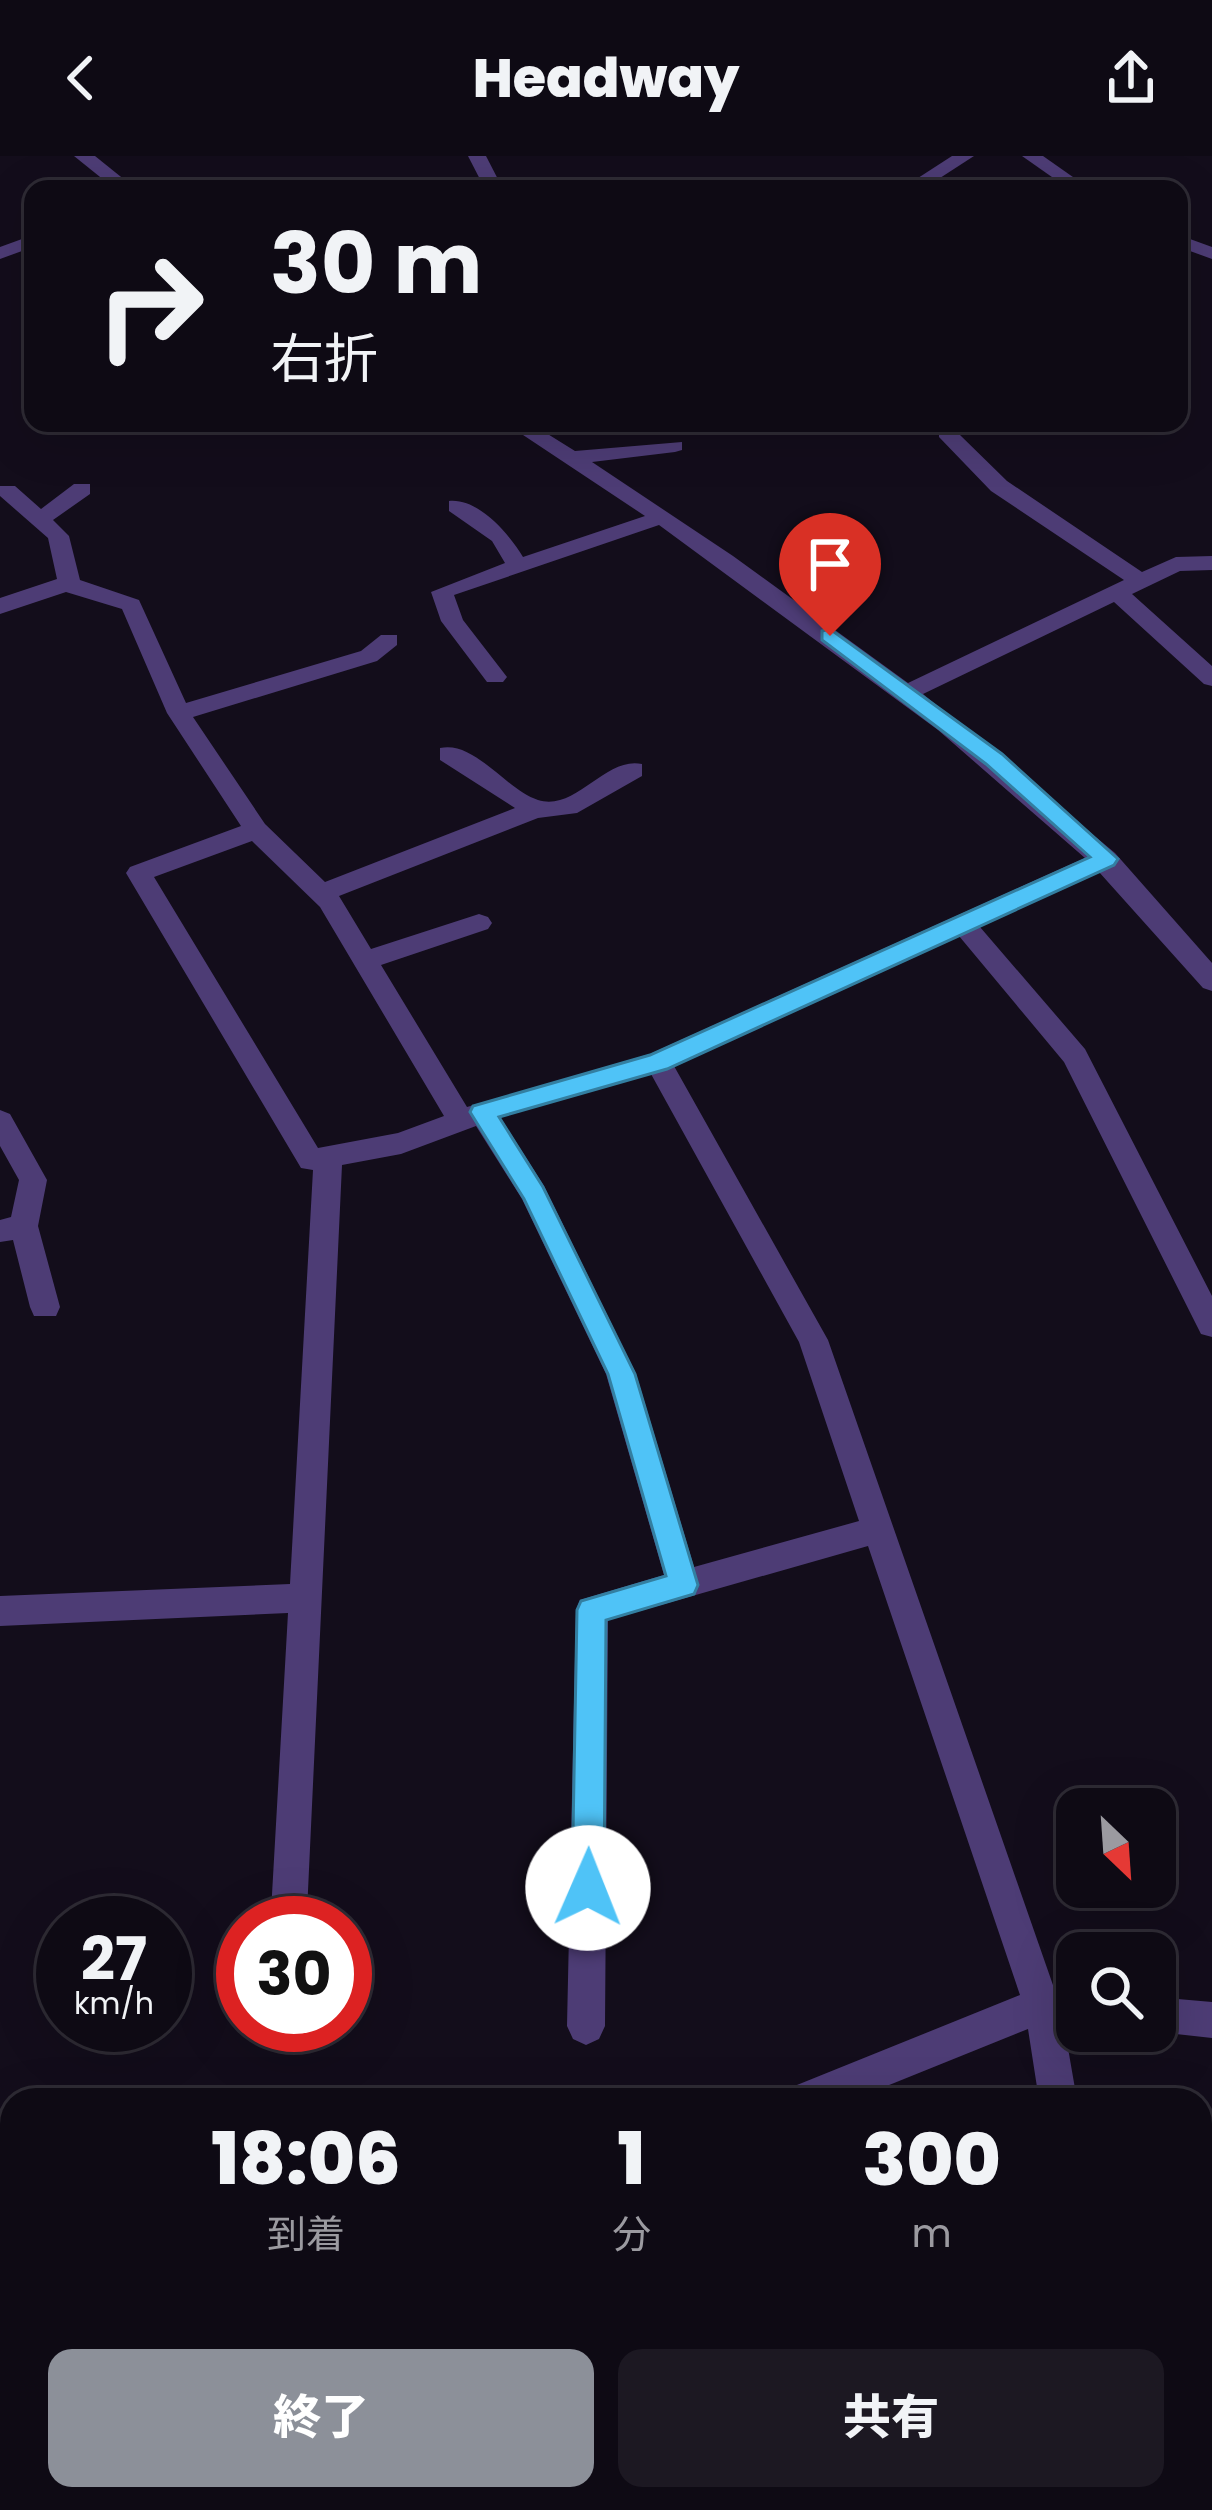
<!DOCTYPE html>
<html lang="ja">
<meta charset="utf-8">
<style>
body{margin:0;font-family:Poppins,"Noto Sans JP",sans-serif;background:#1c1822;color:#f1f3f6;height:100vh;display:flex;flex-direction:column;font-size:45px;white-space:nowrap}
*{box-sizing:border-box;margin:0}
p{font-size:39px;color:#9b9aa0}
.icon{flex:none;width:66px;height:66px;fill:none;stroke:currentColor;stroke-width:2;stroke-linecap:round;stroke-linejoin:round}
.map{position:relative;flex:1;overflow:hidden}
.drawer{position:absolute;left:0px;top:1932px;width:1212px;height:423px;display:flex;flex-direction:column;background:#0e0a14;border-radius:36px 36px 0 0;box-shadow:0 12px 48px #0002,0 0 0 3px #2e2b34}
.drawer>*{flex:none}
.guide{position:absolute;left:24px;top:24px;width:1164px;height:252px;border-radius:24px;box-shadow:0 12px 48px #0002,0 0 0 3px #2e2b34;background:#0e0a14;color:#f1f3f6;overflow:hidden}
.needle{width:78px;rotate:155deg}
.buttons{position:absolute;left:1056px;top:1632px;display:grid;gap:24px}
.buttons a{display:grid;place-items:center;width:120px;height:120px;border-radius:24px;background:#0e0a14;box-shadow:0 12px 48px #0002,0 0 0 3px #2e2b34;font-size:60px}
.speed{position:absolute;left:36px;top:1740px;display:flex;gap:24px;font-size:60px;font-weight:700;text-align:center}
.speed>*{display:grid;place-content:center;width:156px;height:156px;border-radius:50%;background:#0e0a14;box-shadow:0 12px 48px #0002,0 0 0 3px #2e2b34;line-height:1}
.speed small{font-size:30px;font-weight:400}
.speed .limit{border:18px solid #d22;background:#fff;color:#111}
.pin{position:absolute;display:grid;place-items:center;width:102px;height:102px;color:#fff;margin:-123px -51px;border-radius:50% 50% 50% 0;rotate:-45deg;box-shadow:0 0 12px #0007}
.pin .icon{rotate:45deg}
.me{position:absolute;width:132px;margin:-66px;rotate:1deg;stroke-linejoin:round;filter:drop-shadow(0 0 9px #0008)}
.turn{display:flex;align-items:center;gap:42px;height:252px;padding:0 48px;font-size:54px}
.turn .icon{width:156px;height:156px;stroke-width:2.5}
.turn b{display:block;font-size:84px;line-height:102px}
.eta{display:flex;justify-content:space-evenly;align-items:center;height:204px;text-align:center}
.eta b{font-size:72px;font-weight:800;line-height:84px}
.button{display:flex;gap:24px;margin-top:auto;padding:24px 48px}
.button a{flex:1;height:138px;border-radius:24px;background:#8c9099;color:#fff;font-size:48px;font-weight:800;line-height:138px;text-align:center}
.button a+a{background:#1c1822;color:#f1f3f6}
header{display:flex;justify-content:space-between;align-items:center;height:156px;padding:0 48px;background:#0e0a14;font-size:54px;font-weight:800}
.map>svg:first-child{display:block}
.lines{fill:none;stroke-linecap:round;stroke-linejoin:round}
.minor{fill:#4d3c75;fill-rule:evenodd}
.route{fill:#4fc3f7;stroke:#337fa1;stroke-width:3}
</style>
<header><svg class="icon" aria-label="back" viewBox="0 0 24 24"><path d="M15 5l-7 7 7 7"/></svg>Headway<svg class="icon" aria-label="share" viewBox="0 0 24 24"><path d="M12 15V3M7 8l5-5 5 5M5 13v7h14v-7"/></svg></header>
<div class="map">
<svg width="1212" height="2354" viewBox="0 0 1212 2354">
<rect width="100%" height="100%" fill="#130d1b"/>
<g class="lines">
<!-- minor -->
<g class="minor">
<polygon points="74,0 95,0 136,33 115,33"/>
<polygon points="468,0 486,0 503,33 485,33"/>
<polygon points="952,0 974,0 923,33 901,33"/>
<polygon points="1022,0 1043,0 1090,33 1069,33"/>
<polygon points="33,79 33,91 0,103 0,91"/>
<polygon points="1179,79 1212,91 1212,103 1179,91"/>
<path d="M 505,267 L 530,267 L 575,295 L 682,286 L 682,294 L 675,296 L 592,306 L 733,400 L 908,527 L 1124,424 L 991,335 L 939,281 L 939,273 L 955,267 L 985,267 L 960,279 L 1007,325 L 1142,416 L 1176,401 L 1212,400 L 1212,414 L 1180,415 L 1132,438 L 1212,510 L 1212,530 L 1204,528 L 1114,446 L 923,538 L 1115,697 L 1212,807 L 1212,835 L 1203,832 L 1099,716 L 980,771 L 1085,893 L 1212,1140 L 1212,1181 L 1201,1178 L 1064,906 L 959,780 L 674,910 L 828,1184 L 1054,1832 L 1077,1834 L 1077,1870 L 1064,1869 L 1077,1944 L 1039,1944 L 1028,1873 L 852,1944 L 786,1944 L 792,1931 L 1020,1839 L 868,1390 L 608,1464 L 605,1870 L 599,1883 L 586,1889 L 573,1883 L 567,1870 L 576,1454 L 580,1444 L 664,1419 L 606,1218 L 522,1043 L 476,970 L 401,998 L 342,1009 L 307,1756 L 302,1767 L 276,1767 L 271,1756 L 288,1457 L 0,1470 L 0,1440 L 290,1428 L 313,1014 L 301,1012 L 126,717 L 130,711 L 241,670 L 167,557 L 122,453 L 66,436 L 0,458 L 0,442 L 57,423 L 48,382 L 0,340 L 0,330 L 15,330 L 41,353 L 74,328 L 90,328 L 90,338 L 53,364 L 69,380 L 80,424 L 139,444 L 186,547 L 361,495 L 381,479 L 397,479 L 397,489 L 377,505 L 193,561 L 265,668 L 325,726 L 515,652 L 440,604 L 440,592 C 475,584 507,635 538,644 C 576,656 605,600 642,608 L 642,620 L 577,657 L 538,662 L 339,740 L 371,793 L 479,758 L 488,761 L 492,767 L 488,773 L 381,809 L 467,951 L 650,898 L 1085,702 L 938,574 L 659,369 L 454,439 L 463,464 L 507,521 L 503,526 L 487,526 L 441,465 L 431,436 L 505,407 L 492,385 L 449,355 L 449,345 C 479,342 509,378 523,401 L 645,360 ZM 252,685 L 320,751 L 444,960 L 398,977 L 318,992 L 154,721 ZM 651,918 L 799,1186 L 859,1365 L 694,1411 L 636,1218 L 544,1030 L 500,961 Z"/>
<polygon points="0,954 10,958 47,1024 38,1070 60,1151 56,1160 34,1160 30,1151 13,1084 0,1086 0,1064 11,1061 19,1024 0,990"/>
<polygon points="1155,1841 1212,1846 1212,1882 1149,1875 1155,1875"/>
<rect x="42" y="2343" width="42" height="11"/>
<rect x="455" y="2343" width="42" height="11"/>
<polygon points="1055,2343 1099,2343 1094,2354 1050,2354"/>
</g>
</g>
<!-- route -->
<polygon class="route" points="830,473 1002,598 1118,703 1114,709 667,913 499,961 543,1031 635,1218 698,1429 694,1438 606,1464 604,1732 599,1743 588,1747 577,1743 572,1732 577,1454 581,1445 666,1420 608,1218 524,1043 470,956 473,950 650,899 1090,701 986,608 822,484 822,475"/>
</svg>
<div class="buttons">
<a><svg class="needle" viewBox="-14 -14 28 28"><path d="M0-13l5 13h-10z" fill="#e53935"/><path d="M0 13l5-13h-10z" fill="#9b9aa0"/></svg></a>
<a><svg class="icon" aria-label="search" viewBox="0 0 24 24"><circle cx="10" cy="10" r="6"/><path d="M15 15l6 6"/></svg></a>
</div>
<div class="speed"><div>27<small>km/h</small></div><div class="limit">30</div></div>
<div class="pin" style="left:830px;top:480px;background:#d93025"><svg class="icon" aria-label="arrive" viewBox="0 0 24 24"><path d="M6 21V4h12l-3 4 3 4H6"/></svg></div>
<svg class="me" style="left:588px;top:1732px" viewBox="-20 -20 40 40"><circle r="19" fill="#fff"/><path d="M0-13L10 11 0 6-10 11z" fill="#4fc3f7"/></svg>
<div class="guide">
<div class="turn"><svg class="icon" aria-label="right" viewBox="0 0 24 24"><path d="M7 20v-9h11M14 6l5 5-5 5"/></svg><div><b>30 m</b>右折</div></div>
</div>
<section class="drawer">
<div class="eta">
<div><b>18:06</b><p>到着</p></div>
<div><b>1</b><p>分</p></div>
<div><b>300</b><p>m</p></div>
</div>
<div class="button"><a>終了</a><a>共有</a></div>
</section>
</div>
